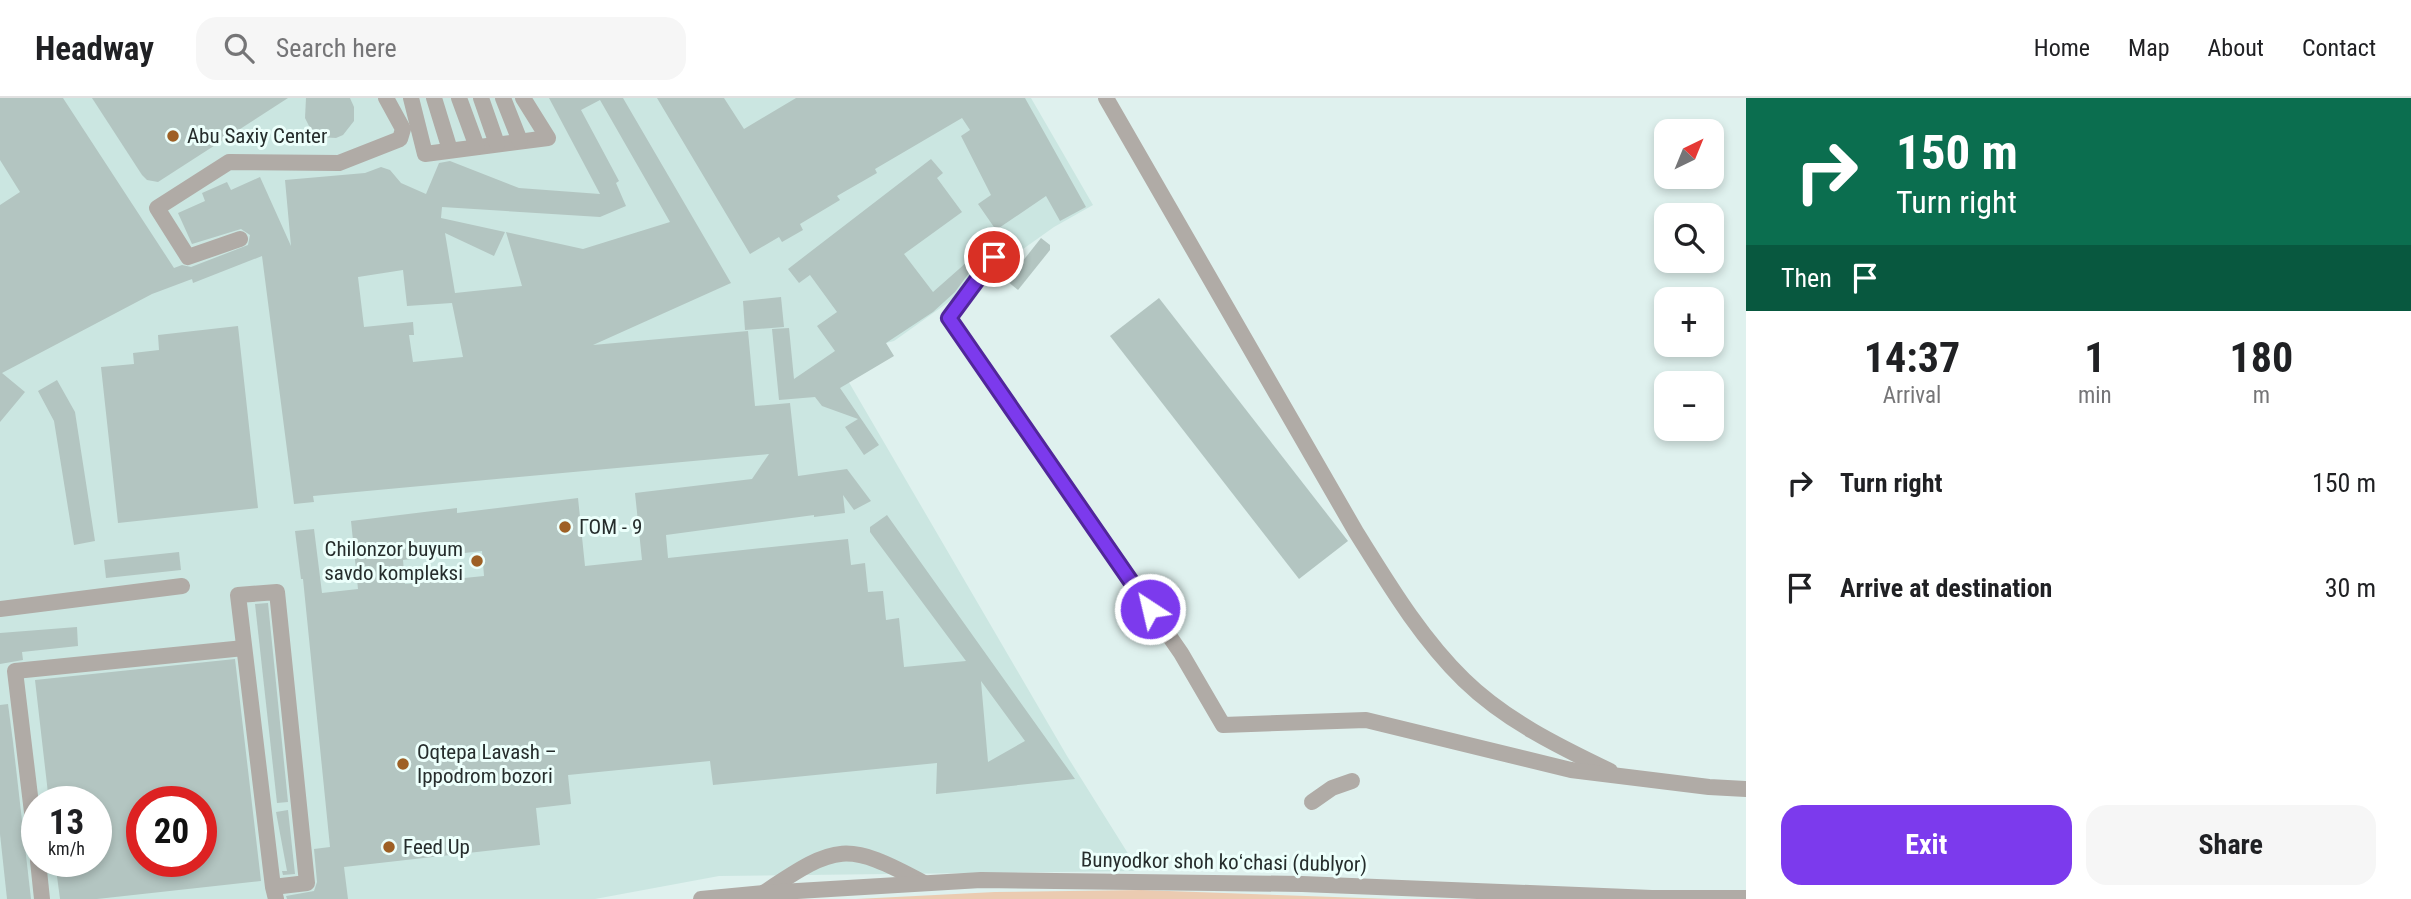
<!DOCTYPE html>
<meta charset="utf-8">
<style>
body{margin:0;font-family:"Roboto Condensed",sans-serif;background:#f6f6f6;color:#202124;height:100vh;display:flex;flex-direction:column;font-size:26px;white-space:nowrap}
*{box-sizing:border-box;margin:0}
p{font-size:23px;color:#757577}
.icon{flex:none;width:38px;height:38px;fill:none;stroke:currentColor;stroke-width:2;stroke-linecap:round;stroke-linejoin:round}
.map{position:relative;flex:1;overflow:hidden}
.drawer{display:flex;flex-direction:column;background:#fff;width:665px}
.drawer>*{flex:none}
.hud{background:#0b6e4f;color:#fff;overflow:hidden}
.needle{width:46px;rotate:43deg}
.tools{position:absolute;left:1654px;top:21px;display:grid;gap:14px}
.tools a{display:grid;place-items:center;width:70px;height:70px;border-radius:14px;background:#fff;box-shadow:0 4px 10px #0003;font-size:35px}
.speed{position:absolute;left:21px;top:688px;display:flex;gap:14px;font-size:35px;font-weight:700;text-align:center}
.speed>*{display:grid;place-content:center;width:91px;height:91px;border-radius:50%;background:#fff;box-shadow:0 4px 10px #0003;line-height:1}
.speed small{font-size:18px;font-weight:400}
.speed .limit{border:10px solid #d22;background:#fff;color:#111}
.pin{position:absolute;display:grid;place-items:center;width:60px;height:60px;color:#fff;margin:-30px;border:4px solid #fff;border-radius:50%;box-shadow:0 2px 7px #0007}
.me{position:absolute;width:77px;margin:-38px;rotate:325deg;stroke-linejoin:round;filter:drop-shadow(0 0 5px #0008)}
.turn{display:flex;align-items:center;gap:24px;height:147px;padding:0 35px;font-size:32px}
.turn .icon{width:91px;height:91px;stroke-width:2.5}
.turn b{display:block;font-size:49px;line-height:60px}
.then{display:flex;align-items:center;height:66px;padding:0 35px;background:#0003;gap:14px;font-size:26px}
.eta{display:flex;justify-content:space-evenly;align-items:center;height:119px;text-align:center}
.eta b{font-size:42px;font-weight:700;line-height:49px}
.button{display:flex;gap:14px;margin-top:auto;padding:14px 35px}
.button a{flex:1;height:80px;border-radius:21px;background:#7c3aed;color:#fff;font-size:28px;font-weight:700;line-height:80px;text-align:center}
.button a+a{background:#f6f6f6;color:#202124}
ul{padding:0;list-style:none}
li{display:flex;align-items:center;gap:21px;height:105px;padding:0 35px}
li div{flex:1}
li b{display:block;font-size:26px}
li em{font-style:normal}
header{display:flex;align-items:center;gap:42px;box-sizing:border-box;height:98px;padding:0 35px;background:#fff;border-bottom:2px solid #e0e0e0}
header strong{font-size:33px}
nav{display:flex;gap:38px;margin-inline-start:auto;font-size:24px}
.search{width:490px;height:63px;background:#f6f6f6;display:flex;align-items:center;gap:18px;box-sizing:border-box;padding:0 24px;border-radius:21px;color:#757577;font-size:26px}
main{display:flex;flex:1;min-height:0}
.map>svg:first-child{display:block}
.built{fill:#cbe6e1;fill-rule:evenodd}
.green{fill:#ebcbb1}
.building{fill:#b3c5c1;fill-rule:evenodd}
.lines{fill:none;stroke-linecap:round;stroke-linejoin:round}
.minor{stroke:#b0aba6;stroke-width:16}
.route-casing{stroke:#51269a;stroke-width:18}
.route{stroke:#7c3aed;stroke-width:12}
.poi-dot{fill:#9e6025;stroke:#ecfffb;stroke-width:2.5}
.labels{text-anchor:middle;dominant-baseline:central;stroke-width:6;stroke-linejoin:round;paint-order:stroke}
.poi-label{font-size:21px;fill:#262d2c;stroke:#ecfffb;text-anchor:start}
.street-label{font-size:21px;fill:#262d2c;stroke:#ecfffb}
</style>
<header>
<strong>Headway</strong>
<div class="search"><svg class="icon" aria-label="search" viewBox="0 0 24 24"><circle cx="10" cy="10" r="6"/><path d="M15 15l6 6"/></svg>Search here</div>
<nav><a>Home</a><a>Map</a><a>About</a><a>Contact</a></nav>
</header>
<main>
<div class="map">
<svg width="1746" height="801" viewBox="0 0 1746 801">
<rect width="100%" height="100%" fill="#dff1ee"/>
<!-- built -->
<path class="built" d="M 0,0 L 1031,0 L 1093,107 L 1054,129 L 894,243 L 878,247 L 840,269 L 1067,658 L 1139,773 L 719,778 L 595,801 L 0,801 ZM 37,704 L 96,704 L 96,763 L 37,763 ZM 142,704 L 201,704 L 201,763 L 142,763 Z"/>
<!-- green -->
<polygon class="green" points="1141,792 1392,801 856,801 995,794"/>
<!-- building -->
<g class="building">
<path d="M 0,0 L 63,0 L 174,170 L 182,167 L 191,169 L 248,147 L 250,137 L 241,131 L 192,146 L 178,115 L 205,103 L 202,95 L 227,84 L 231,92 L 260,79 L 291,148 L 285,82 L 365,75 L 381,69 L 390,72 L 401,85 L 426,96 L 439,65 L 450,63 L 519,90 L 600,96 L 549,0 L 623,0 L 731,185 L 593,247 L 748,233 L 755,308 L 790,305 L 798,378 L 847,371 L 871,403 L 854,412 L 843,397 L 845,415 L 814,419 L 814,417 L 666,437 L 668,460 L 848,441 L 851,467 L 865,465 L 868,494 L 883,493 L 886,522 L 899,520 L 904,569 L 966,563 L 870,434 L 870,429 L 887,417 L 1075,681 L 936,696 L 937,665 L 713,687 L 710,663 L 568,677 L 571,706 L 536,710 L 540,747 L 344,769 L 348,801 L 287,801 L 286,798 L 314,793 L 317,784 L 314,751 L 330,749 L 303,481 L 301,481 L 295,433 L 314,431 L 322,495 L 358,491 L 351,423 L 457,410 L 457,415 L 578,400 L 585,468 L 642,462 L 635,395 L 752,381 L 769,356 L 313,398 L 314,404 L 294,406 L 262,158 L 193,185 L 192,181 L 152,196 L 2,275 L 25,294 L 0,324 L 0,107 L 20,94 L 0,62 ZM 600,2 L 670,124 L 583,151 L 506,134 L 522,188 L 455,195 L 445,135 L 494,158 L 505,134 L 441,120 L 442,109 L 600,119 L 626,108 L 616,85 L 619,83 L 581,12 ZM 403,172 L 407,208 L 452,205 L 463,259 L 413,264 L 409,237 L 414,237 L 413,224 L 364,229 L 358,179 ZM 482,453 L 484,478 L 405,486 L 403,462 ZM 981,583 L 1025,643 L 988,664 Z"/>
<polygon points="92,0 288,0 158,84 147,82 142,77"/>
<polygon points="306,0 350,0 354,9 354,23 343,37 336,40 319,39 309,28 305,20"/>
<polygon points="657,0 724,0 744,31 796,0 1025,0 1086,109 1060,123 1046,98 996,132 978,106 991,97 961,38 970,32 962,20 875,71 877,75 837,98 840,102 800,126 803,132 782,144 779,139 750,156"/>
<polygon points="931,61 943,75 937,80 962,114 904,156 933,194 976,156 980,160 955,194 933,214 886,245 894,258 840,290 879,347 864,357 845,329 858,321 822,308 815,299 779,302 772,231 789,230 794,281 835,253 817,228 837,214 810,177 799,185 788,171"/>
<polygon points="1041,140 1050,147 1050,152 1018,192 1007,183"/>
<polygon points="781,199 784,229 745,232 743,203"/>
<polygon points="1159,200 1348,443 1299,481 1110,238"/>
<polygon points="238,228 258,410 118,425 101,269 134,266 133,255 159,252 158,237"/>
<polygon points="57,282 75,314 95,443 74,447 54,323 38,293"/>
<polygon points="179,454 181,472 106,480 104,462"/>
<polygon points="268,505 288,704 277,705 255,506"/>
<polygon points="77,529 78,548 22,554 23,562 0,566 0,535"/>
<path d="M 235,561 L 261,783 L 97,801 L 60,801 L 55,763 L 96,763 L 96,704 L 49,704 L 35,582 ZM 142,704 L 201,704 L 201,763 L 142,763 Z"/>
<polygon points="8,606 13,644 31,801 7,801 0,736 0,607"/>
<polygon points="288,712 295,776 283,777 282,773 287,773 276,714"/>
</g>
<g class="lines">
<!-- minor -->
<g class="minor">
<polyline points="411,0 425,56 548,40 523,0"/>
<polyline points="434,0 450,52"/>
<polyline points="459,0 477,49"/>
<polyline points="481,0 497,46"/>
<polyline points="503,0 520,43"/>
<path d="M 1106,0 L 1356,434 C 1388,485 1420,539 1464,582 C 1505,622 1558,648 1610,673"/>
<polyline points="240,141 188,159 157,110 229,64 339,65 395,43 400,41 403,31 386,0"/>
<polyline points="994,159 949,220 1181,555 1223,627 1366,622 1571,672 1709,689 1746,691"/>
<polyline points="0,511 182,488"/>
<polyline points="1312,704 1332,690 1352,683"/>
<polyline points="37,756 15,573 244,550"/>
<polyline points="38,763 42,801"/>
<polyline points="273,789 307,785 277,494 238,497 273,789 276,801"/>
<path d="M 765,794 C 837,746 846,743 924,785"/>
<polyline points="701,801 764,795 981,782 1302,786 1652,800 1746,800"/>
</g>
</g>
<g class="lines">
<defs>
<polyline id="route" points="994,159 949,220 1150,511"/>
</defs>
<!-- route casing -->
<use href="#route" class="route-casing"/>
<!-- route -->
<use href="#route" class="route"/>
</g>
<!-- markers -->
<g class="poi-dot">
<circle cx="173" cy="38" r="7"/>
<circle cx="565" cy="429" r="7"/>
<circle cx="477" cy="463" r="7"/>
<circle cx="403" cy="666" r="7"/>
<circle cx="389" cy="749" r="7"/>
</g>
<g class="labels">
<!-- poi labels -->
<g class="poi-label">
<text x="187" y="38">Abu Saxiy Center</text>
<text x="579" y="429">ГОМ - 9</text>
<text x="463" y="451" text-anchor="end">Chilonzor buyum<tspan x="463" dy="24">savdo kompleksi</tspan></text>
<text x="417" y="654">Oqtepa Lavash –<tspan x="417" dy="24">Ippodrom bozori</tspan></text>
<text x="403" y="749">Feed Up</text>
</g>
<!-- street labels -->
<g class="street-label">
<text transform="translate(1224 764) rotate(1)">Bunyodkor shoh koʻchasi (dublyor)</text>
</g>
</g>
</svg>
<div class="tools">
<a><svg class="needle" viewBox="-14 -14 28 28"><path d="M0-13l5 13h-10z" fill="#e53935"/><path d="M0 13l5-13h-10z" fill="#757577"/></svg></a>
<a><svg class="icon" aria-label="search" viewBox="0 0 24 24"><circle cx="10" cy="10" r="6"/><path d="M15 15l6 6"/></svg></a>
<a>+</a>
<a>−</a>
</div>
<div class="speed"><div>13<small>km/h</small></div><div class="limit">20</div></div>
<div class="pin" style="left:994px;top:159px;background:#d93025"><svg class="icon" aria-label="arrive" viewBox="0 0 24 24"><path d="M6 21V4h12l-3 4 3 4H6"/></svg></div>
<svg class="me" style="left:1150px;top:511px" viewBox="-20 -20 40 40"><circle r="17" fill="#7c3aed" stroke="#fff" stroke-width="3"/><path d="M0-11L8 9 0 5-8 9z" fill="#fff"/></svg>
</div>
<section class="drawer">
<div class="hud">
<div class="turn"><svg class="icon" aria-label="right" viewBox="0 0 24 24"><path d="M7 20v-9h11M14 6l5 5-5 5"/></svg><div><b>150 m</b>Turn right</div></div>
<div class="then">Then<svg class="icon" aria-label="arrive" viewBox="0 0 24 24"><path d="M6 21V4h12l-3 4 3 4H6"/></svg></div>
</div>
<div class="eta">
<div><b>14:37</b><p>Arrival</p></div>
<div><b>1</b><p>min</p></div>
<div><b>180</b><p>m</p></div>
</div>
<ul>
<li><svg class="icon" aria-label="right" viewBox="0 0 24 24"><path d="M7 20v-9h11M14 6l5 5-5 5"/></svg><div><b>Turn right</b></div><em>150 m</em></li>
<li><svg class="icon" aria-label="arrive" viewBox="0 0 24 24"><path d="M6 21V4h12l-3 4 3 4H6"/></svg><div><b>Arrive at destination</b></div><em>30 m</em></li>
</ul>
<div class="button"><a>Exit</a><a>Share</a></div>
</section>
</main>
